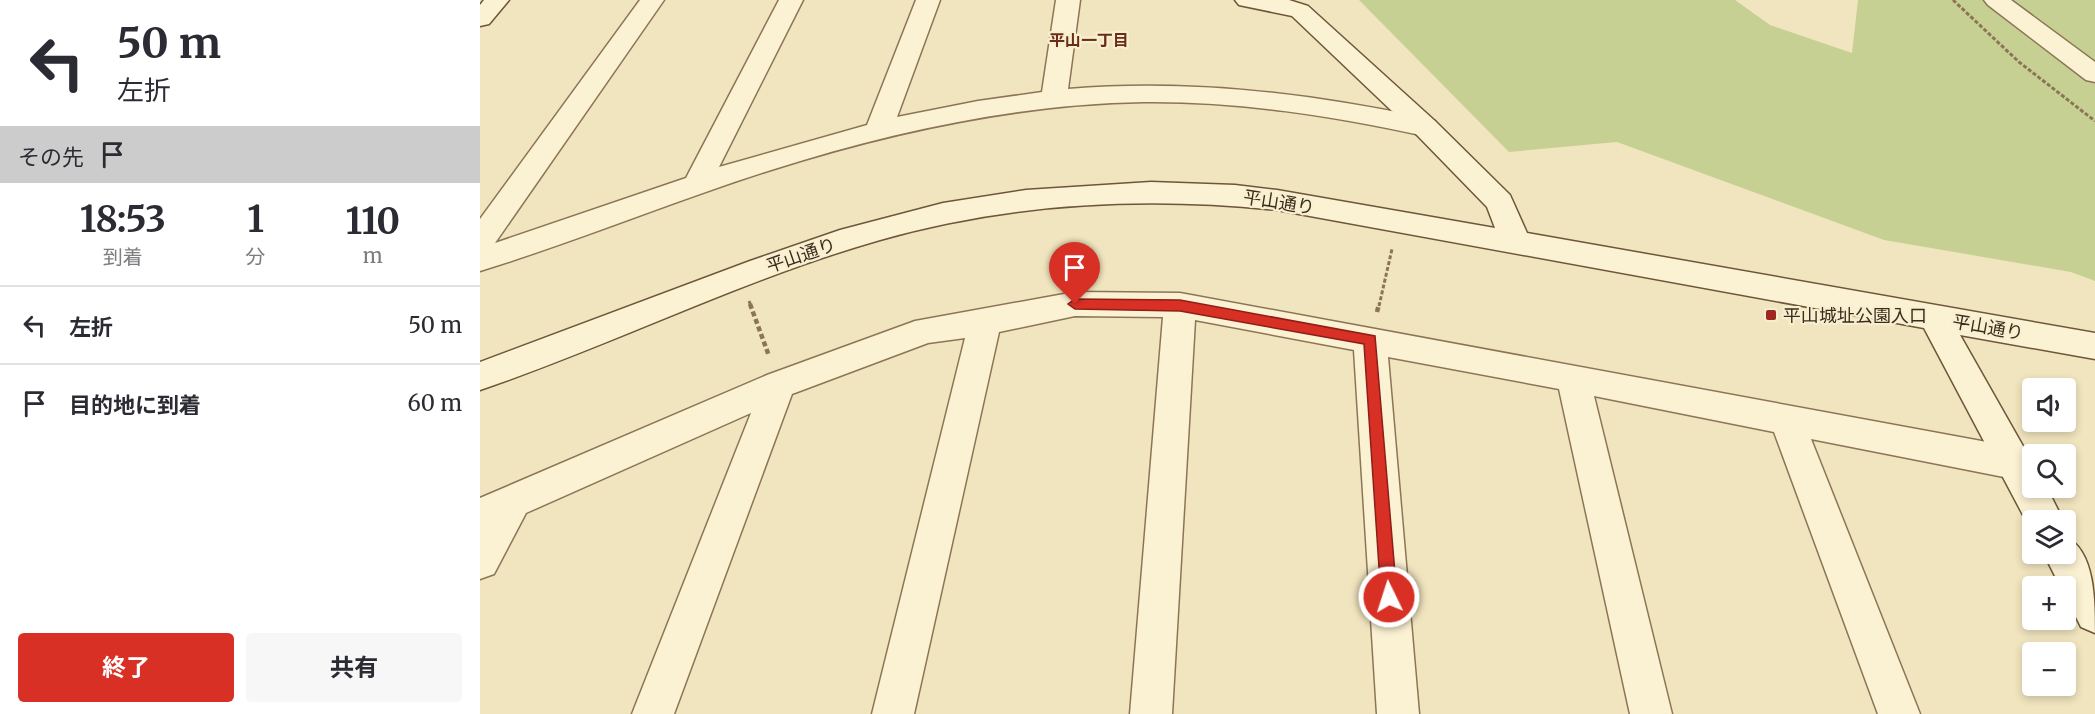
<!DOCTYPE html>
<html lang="ja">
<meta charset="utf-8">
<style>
body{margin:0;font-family:Merriweather,"Noto Sans JP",serif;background:#f7f7f7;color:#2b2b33;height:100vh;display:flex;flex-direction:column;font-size:22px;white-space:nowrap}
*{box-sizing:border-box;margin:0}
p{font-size:20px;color:#7c7c81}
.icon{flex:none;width:33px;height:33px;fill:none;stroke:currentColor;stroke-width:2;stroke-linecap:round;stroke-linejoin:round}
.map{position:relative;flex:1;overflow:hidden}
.panel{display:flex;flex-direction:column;background:#fff;width:480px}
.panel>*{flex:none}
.banner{background:#fff;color:#2b2b33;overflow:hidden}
.controls{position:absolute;left:1542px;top:378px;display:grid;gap:12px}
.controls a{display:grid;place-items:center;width:54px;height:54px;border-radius:6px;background:#fff;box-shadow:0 3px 9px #0003;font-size:30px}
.pin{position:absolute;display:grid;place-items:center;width:51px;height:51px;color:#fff;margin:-62px -26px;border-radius:50% 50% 50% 0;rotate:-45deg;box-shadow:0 0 6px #0007}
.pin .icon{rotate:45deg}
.me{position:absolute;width:66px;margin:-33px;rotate:356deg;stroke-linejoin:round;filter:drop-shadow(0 0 4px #0008)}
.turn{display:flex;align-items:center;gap:21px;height:126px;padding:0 18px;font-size:27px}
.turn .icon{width:78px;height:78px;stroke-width:2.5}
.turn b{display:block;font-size:42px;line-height:51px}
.then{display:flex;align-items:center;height:57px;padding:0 18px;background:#0003;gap:12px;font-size:22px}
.eta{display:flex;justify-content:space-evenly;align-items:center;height:102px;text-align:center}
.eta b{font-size:36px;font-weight:700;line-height:42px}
.cta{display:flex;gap:12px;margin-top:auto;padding:12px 18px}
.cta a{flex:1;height:69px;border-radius:6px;background:#d93025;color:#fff;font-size:24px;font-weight:700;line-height:69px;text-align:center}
.cta a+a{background:#f7f7f7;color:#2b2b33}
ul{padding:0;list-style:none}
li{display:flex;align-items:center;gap:18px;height:78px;padding:0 18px;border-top:2px solid #e1e1e2}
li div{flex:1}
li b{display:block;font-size:22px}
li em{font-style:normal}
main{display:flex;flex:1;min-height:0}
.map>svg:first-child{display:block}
.green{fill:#c6d092}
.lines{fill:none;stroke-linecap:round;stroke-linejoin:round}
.street-casing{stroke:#8c7556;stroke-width:3}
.secondary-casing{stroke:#6d5639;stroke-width:3}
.path-far1{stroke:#8c7556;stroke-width:3;stroke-dasharray:4 2;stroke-linecap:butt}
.path{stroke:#8c7556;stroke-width:4.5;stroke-dasharray:5 3;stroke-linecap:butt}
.street{fill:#fbf1d3;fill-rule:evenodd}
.secondary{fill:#fbf1d3;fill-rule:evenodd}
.route{fill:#d93025;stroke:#8d1f18;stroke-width:1.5}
.poi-dot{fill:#9f2721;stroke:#f8eed0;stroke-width:2}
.labels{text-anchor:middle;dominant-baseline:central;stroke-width:4.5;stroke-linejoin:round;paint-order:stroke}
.far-neighbourhood-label{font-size:16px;font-weight:bold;fill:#6a2d18;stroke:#f8eed0}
.street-label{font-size:18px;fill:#3a2c1c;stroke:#f8eed0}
.poi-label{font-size:18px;fill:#3a2c1c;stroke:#f8eed0;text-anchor:start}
</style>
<main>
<section class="panel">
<div class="banner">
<div class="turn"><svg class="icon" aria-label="left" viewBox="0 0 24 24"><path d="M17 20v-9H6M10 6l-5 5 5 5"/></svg><div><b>50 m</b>左折</div></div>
<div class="then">その先<svg class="icon" aria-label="arrive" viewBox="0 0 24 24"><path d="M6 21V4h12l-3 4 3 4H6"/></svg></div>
</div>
<div class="eta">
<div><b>18:53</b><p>到着</p></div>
<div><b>1</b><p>分</p></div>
<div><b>110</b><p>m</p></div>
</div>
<ul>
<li><svg class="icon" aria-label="left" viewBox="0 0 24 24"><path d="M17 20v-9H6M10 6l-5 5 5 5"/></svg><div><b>左折</b></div><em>50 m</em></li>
<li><svg class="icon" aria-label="arrive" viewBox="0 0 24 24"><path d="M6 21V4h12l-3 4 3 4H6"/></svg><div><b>目的地に到着</b></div><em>60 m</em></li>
</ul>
<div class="cta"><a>終了</a><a>共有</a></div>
</section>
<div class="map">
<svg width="1615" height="714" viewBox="0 0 1615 714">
<rect width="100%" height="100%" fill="#f1e5bf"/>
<!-- green -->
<polygon class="green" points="879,0 1255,0 1290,25 1372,53 1378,0 1615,0 1615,281 1591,272 1404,240 1137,142 1029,152"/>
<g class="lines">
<defs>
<g id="street">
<path d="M 160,0 L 184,0 L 15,243 L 206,178 L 299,0 L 323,0 L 239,167 L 387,125 L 436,0 L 460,0 L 417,117 L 498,101 L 562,92 L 576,0 L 600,0 L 588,89 C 709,79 827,93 945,118 L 955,121 L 958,127 L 955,133 L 945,136 C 853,116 759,101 664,102 C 537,104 411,132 291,170 C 193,201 98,241 0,271 L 0,219 Z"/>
<polygon points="1504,0 1531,0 1615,62 1615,82 1606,80 1508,5"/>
<polygon points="595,292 700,293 1534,447 1547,452 1552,463 1547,474 1534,479 1331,439 1440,714 1398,714 1294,432 1114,396 1192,714 1150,714 1079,389 908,357 939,714 897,714 874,350 715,320 692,714 650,714 683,317 595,316 519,332 434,714 392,714 485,338 448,343 312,394 194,714 152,714 271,413 46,513 14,574 0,579 0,498 287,375 435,321"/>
</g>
<g id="secondary">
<polygon points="4,0 29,0 9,24 0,26 0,5"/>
<path d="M 755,0 L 809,0 L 828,6 L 955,121 L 1030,195 L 1047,233 L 1615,333 L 1615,359 L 1480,335 L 1552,462 L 1552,488 L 1567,488 L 1583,520 L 1552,520 L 1552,532 L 1444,328 L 797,210 C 664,196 530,203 400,240 C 263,279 135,344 0,390 L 0,362 L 270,261 L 360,230 L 463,203 L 546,190 L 671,182 L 755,185 L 797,190 L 1015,228 L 1007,207 L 935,133 L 812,16 L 759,5 Z"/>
<path d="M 1586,537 C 1615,551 1615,601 1615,633 L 1601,627 L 1586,597 L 1586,586 L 1580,586 L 1564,554 L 1586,554 Z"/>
</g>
</defs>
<!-- street casing -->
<use href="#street" class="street-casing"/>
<!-- secondary casing -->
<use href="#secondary" class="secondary-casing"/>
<!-- path-far1 -->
<g class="path-far1">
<polyline points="1473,0 1539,62 1615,121"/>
<polyline points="269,301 271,306"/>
<polyline points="899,306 912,249"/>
</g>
<!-- path -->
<g class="path">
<polyline points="270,304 289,356"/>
<polyline points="897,312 899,304"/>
</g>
<!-- street -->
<use href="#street" class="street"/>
<!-- secondary -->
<use href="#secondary" class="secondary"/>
</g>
<!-- route -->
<polygon class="route" points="595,299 700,300 895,336 917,597 915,603 909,605 904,603 901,597 884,344 700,311 595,309 588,304"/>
<!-- markers -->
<rect class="poi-dot" x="1285" y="309" width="12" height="12" rx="3"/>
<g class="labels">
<!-- far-neighbourhood labels -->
<g class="far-neighbourhood-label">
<text x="609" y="40">平山一丁目</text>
</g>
<!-- street labels -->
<g class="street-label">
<text transform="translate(799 202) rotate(9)">平山通り</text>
<text transform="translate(321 255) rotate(-19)">平山通り</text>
<text transform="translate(1508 327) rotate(10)">平山通り</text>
</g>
<!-- poi labels -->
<g class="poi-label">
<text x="1303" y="315">平山城址公園入口</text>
</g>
</g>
</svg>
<div class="controls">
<a><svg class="icon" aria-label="sound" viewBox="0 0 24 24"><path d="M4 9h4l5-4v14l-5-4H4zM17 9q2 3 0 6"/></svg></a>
<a><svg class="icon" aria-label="search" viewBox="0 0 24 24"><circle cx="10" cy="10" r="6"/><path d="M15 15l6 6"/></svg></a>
<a><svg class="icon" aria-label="layers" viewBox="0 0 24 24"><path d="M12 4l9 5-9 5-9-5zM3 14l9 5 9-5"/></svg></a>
<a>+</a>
<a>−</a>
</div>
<div class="pin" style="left:595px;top:304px;background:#d93025"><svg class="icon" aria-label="arrive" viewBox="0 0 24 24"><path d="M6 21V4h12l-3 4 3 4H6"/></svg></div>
<svg class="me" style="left:909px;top:597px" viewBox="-20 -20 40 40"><circle r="17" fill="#d93025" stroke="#fff" stroke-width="3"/><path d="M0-11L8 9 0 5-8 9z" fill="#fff"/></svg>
</div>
</main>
